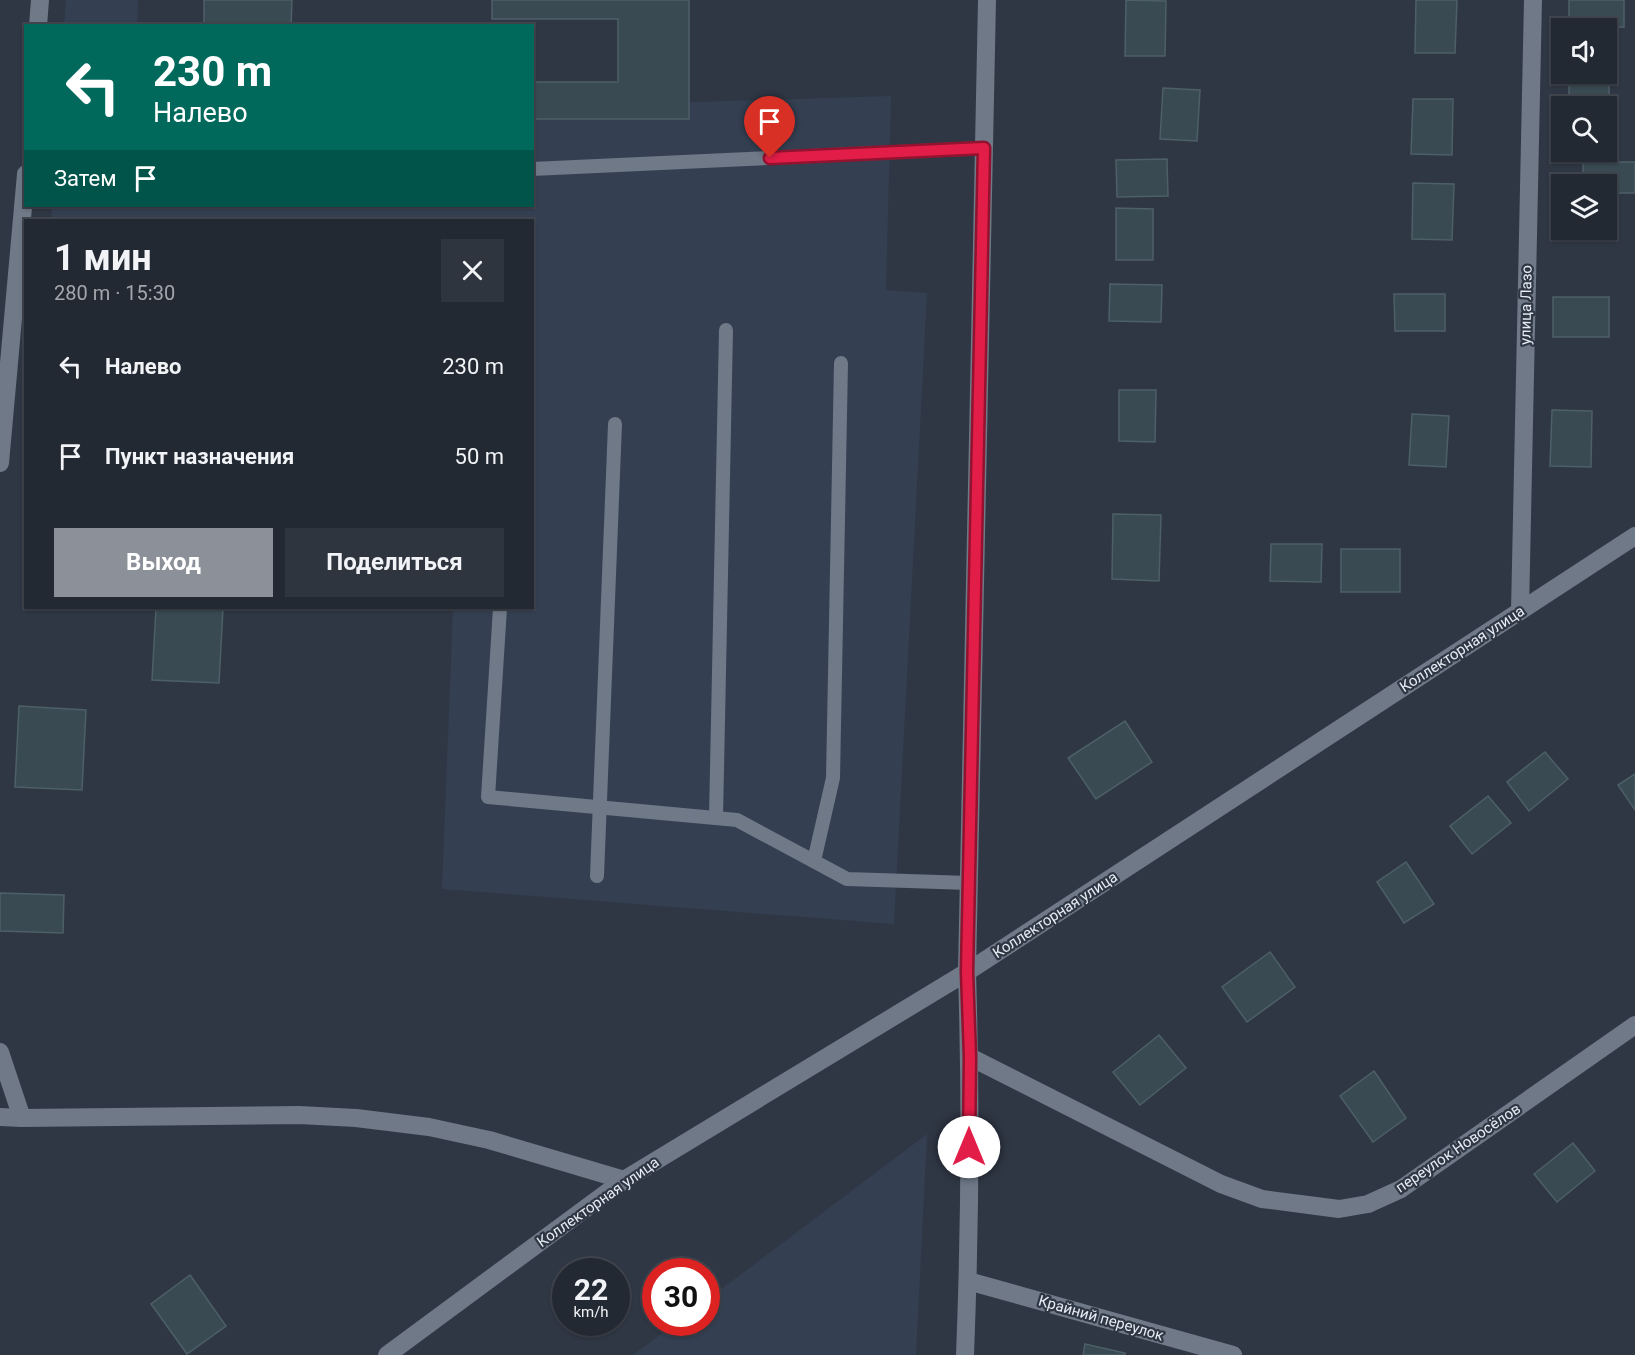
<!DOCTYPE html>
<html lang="ru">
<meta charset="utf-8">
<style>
body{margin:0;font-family:Roboto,sans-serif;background:#2f353f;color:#f1f3f6;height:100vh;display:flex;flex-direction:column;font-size:22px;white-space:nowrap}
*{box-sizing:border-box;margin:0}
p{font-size:20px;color:#a3a6ac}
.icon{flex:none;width:33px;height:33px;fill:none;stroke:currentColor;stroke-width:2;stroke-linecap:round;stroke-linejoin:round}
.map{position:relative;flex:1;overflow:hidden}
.side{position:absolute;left:24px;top:219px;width:510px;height:390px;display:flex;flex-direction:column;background:#232933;border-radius:0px;box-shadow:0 2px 4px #0004,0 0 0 2px #40454e}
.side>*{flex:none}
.top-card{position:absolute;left:24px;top:24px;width:510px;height:183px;border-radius:0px;box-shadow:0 2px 4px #0004,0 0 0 2px #40454e;background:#00695c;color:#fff;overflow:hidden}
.controls{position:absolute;left:1551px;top:18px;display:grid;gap:12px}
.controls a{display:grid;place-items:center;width:66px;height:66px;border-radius:0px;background:#232933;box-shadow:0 2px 4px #0004,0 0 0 2px #40454e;font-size:30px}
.speed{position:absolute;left:552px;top:1258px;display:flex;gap:12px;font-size:30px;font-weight:700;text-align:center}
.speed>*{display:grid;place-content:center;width:78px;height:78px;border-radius:50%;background:#232933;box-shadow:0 2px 4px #0004,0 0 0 2px #40454e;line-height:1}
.speed small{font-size:15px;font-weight:400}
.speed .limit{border:9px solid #d22;background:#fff;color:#111}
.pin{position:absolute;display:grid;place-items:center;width:51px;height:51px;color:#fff;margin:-62px -26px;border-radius:50% 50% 50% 0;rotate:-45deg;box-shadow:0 0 6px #0007}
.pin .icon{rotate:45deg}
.me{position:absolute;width:66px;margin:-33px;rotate:0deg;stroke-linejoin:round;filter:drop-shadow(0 0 4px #0008)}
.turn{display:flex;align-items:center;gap:21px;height:126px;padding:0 30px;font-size:27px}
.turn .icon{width:78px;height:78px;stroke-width:2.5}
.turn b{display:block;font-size:42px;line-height:51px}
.then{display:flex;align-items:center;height:57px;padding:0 30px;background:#0003;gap:12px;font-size:22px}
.round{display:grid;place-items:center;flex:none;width:63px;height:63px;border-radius:0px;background:#2f353f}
.overview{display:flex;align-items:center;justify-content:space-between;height:102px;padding:0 30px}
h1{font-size:36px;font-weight:700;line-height:45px}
.action{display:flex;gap:12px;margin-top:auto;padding:12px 30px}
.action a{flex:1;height:69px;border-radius:0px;background:#8c9099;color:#fff;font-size:24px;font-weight:700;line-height:69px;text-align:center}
.action a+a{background:#2f353f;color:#f1f3f6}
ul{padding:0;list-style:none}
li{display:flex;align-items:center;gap:18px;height:90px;padding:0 30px}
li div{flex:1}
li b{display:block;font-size:22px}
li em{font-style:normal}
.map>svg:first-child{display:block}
.built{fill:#343f52}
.building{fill:#394a52;stroke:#4d5f67;stroke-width:1.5}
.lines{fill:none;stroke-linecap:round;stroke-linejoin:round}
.lane{stroke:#6f7987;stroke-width:14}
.street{stroke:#6f7987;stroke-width:18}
.secondary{stroke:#6f7987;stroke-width:18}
.route-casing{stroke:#92132f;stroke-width:15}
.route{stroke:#e11d48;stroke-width:10}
.labels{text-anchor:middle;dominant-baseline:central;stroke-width:4.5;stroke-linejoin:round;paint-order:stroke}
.street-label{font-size:15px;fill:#e6ecf4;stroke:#2f3744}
</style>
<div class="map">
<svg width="1635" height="1355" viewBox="0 0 1635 1355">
<rect width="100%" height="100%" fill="#2f3744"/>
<!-- built -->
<g class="built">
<polygon points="66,0 138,0 137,25 64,25"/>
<polygon points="891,96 886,290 927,293 894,924 442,889 453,608 532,608 532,220 51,220 52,206 532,206 533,107"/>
<polygon points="927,1134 916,1355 633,1355 676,1323 706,1323 707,1300"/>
</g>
<!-- building -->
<g class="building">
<polygon points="204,0 292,0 291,26 204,26"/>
<polygon points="492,0 689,0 689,119 532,119 532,82 618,82 618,19 492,19"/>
<polygon points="1126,0 1166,1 1165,56 1125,56"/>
<polygon points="1416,0 1457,0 1455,53 1415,53"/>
<rect x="1569" y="0" width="55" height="27"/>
<polygon points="1569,74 1609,74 1609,129 1606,129 1606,106 1569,106"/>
<polygon points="1163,88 1200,90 1197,141 1160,139"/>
<polygon points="1413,99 1453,99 1452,155 1411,154"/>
<polygon points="1167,159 1168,196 1117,197 1116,160"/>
<polygon points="1583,162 1635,162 1635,193 1606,193 1606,184 1583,184"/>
<polygon points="1413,183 1454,184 1452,240 1412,239"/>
<polygon points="1116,208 1153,209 1153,260 1116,260"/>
<polygon points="1110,284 1162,285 1161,322 1109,321"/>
<polygon points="1394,294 1445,294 1445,331 1395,331"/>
<rect x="1553" y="297" width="56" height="40"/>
<polygon points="1119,390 1156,390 1155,442 1119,441"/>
<polygon points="1552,410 1592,411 1591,467 1550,466"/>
<polygon points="1412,414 1449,416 1446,467 1409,465"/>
<polygon points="1113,514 1161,515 1159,581 1112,579"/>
<polygon points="1271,544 1322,544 1321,582 1270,581"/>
<rect x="1341" y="549" width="59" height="43"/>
<polygon points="156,608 223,608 219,683 152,680"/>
<polygon points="19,706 86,710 82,790 15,787"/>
<polygon points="1125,721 1152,762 1096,799 1068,758"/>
<polygon points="1545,752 1568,779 1529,811 1507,782"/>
<polygon points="1635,774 1635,810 1618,785"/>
<polygon points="1488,796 1511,823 1472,854 1450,826"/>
<polygon points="1406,862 1434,904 1404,923 1377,882"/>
<polygon points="0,893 64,895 63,933 0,931"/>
<polygon points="1270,952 1295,987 1247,1022 1222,987"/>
<polygon points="1159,1035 1186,1068 1140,1105 1113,1072"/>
<polygon points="1374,1071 1406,1118 1373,1142 1340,1096"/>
<polygon points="1573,1143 1595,1171 1557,1202 1534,1174"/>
<polygon points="190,1275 226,1326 187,1354 151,1304"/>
<polygon points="1085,1344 1125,1353 1125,1355 1083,1355"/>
</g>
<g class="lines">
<!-- lane -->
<g class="lane">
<polyline points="532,169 984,148"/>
<polyline points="500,608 488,797 737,820 847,879 969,883"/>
<polyline points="716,818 726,330"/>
<polyline points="814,861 833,778 841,363"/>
<polyline points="597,876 615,424"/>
</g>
<!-- street -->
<g class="street">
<polyline points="38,26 40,0"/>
<polyline points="0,463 26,174"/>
<polyline points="1520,611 1533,0"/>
<polyline points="0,1052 22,1118"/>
<polyline points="970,1057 1221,1184 1262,1199 1339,1209 1368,1204 1401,1189 1635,1025"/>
<polyline points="0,1117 22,1118 299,1115 356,1118 429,1127 489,1140 624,1180"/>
<polyline points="968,1281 1233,1355"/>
<path d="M 965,1355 C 970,1228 971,1100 967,972"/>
</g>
<!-- secondary -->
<g class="secondary">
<polyline points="967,972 987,0"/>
<polyline points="387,1355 624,1180 967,972 1635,536"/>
</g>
</g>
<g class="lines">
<defs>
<polyline id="route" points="770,158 984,148 967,972 970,1057 969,1147"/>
</defs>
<!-- route casing -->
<use href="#route" class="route-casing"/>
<!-- route -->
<use href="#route" class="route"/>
</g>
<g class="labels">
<!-- street labels -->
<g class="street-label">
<text transform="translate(1526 305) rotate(-89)">улица Лазо</text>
<text transform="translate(1462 649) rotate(-33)">Коллекторная улица</text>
<text transform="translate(1055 915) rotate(-33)">Коллекторная улица</text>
<text transform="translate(1458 1148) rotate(-34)">переулок Новосёлов</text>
<text transform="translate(598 1202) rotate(-35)">Коллекторная улица</text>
<text transform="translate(1101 1318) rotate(16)">Крайний переулок</text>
</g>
</g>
</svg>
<div class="controls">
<a><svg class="icon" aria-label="sound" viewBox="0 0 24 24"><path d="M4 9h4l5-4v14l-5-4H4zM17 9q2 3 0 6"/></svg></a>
<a><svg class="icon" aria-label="search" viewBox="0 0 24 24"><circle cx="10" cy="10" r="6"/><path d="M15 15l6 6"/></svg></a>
<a><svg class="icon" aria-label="layers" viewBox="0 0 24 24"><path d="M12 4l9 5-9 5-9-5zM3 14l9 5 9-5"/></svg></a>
</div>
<div class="speed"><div>22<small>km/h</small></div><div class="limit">30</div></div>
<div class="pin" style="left:770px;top:158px;background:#d93025"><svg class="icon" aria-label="arrive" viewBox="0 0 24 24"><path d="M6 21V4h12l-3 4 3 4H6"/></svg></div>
<svg class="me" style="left:969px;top:1147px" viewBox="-20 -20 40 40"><circle r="19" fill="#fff"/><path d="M0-13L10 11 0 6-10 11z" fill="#e11d48"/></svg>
<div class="top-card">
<div class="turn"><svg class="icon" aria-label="left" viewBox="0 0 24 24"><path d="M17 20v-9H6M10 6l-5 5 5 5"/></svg><div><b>230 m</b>Налево</div></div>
<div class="then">Затем<svg class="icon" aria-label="arrive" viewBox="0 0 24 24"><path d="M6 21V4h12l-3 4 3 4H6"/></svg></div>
</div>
<section class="side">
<div class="overview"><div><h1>1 мин</h1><p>280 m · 15:30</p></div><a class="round"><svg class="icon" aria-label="close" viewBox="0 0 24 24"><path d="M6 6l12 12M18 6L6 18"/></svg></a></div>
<ul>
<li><svg class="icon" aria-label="left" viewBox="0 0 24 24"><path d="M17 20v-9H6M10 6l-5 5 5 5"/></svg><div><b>Налево</b></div><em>230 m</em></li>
<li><svg class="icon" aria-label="arrive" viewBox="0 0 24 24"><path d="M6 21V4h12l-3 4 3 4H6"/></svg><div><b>Пункт назначения</b></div><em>50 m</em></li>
</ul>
<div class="action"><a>Выход</a><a>Поделиться</a></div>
</section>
</div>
